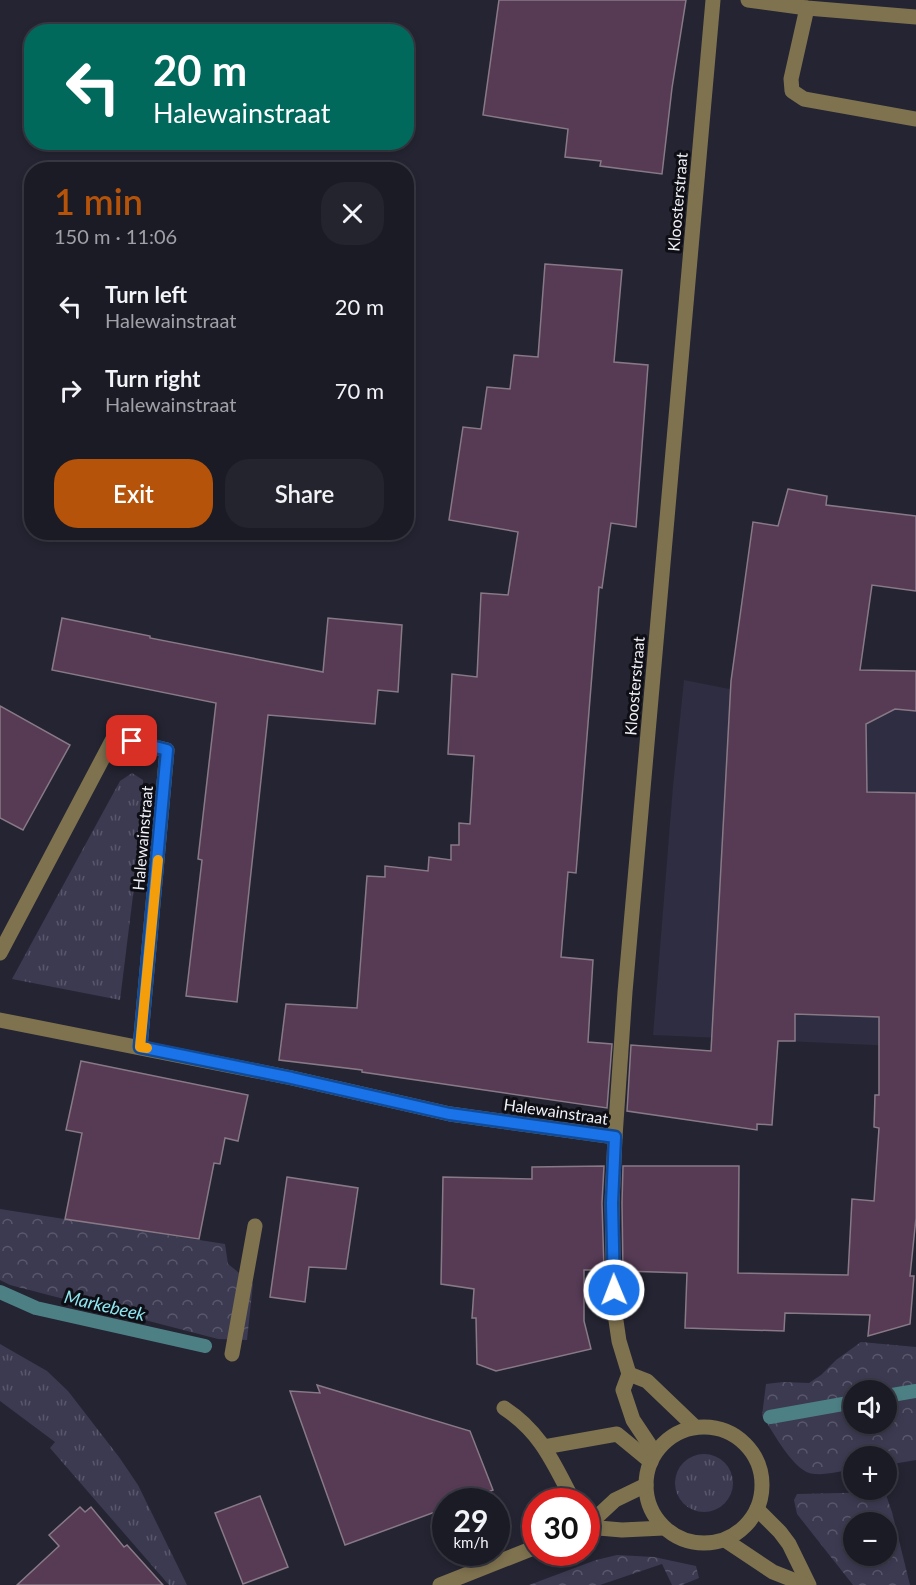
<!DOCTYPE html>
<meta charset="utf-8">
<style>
body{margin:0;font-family:Lato,sans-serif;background:#24242e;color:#f1f3f6;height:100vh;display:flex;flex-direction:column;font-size:22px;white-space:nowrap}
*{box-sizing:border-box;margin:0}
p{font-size:20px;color:#a0a1a7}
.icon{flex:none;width:33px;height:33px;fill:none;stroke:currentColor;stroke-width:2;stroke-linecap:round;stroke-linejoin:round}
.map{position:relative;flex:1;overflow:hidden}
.details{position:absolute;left:24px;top:162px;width:390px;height:378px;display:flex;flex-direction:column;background:#1b1b26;border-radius:24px;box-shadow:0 3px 9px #0003,0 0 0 2px #393943}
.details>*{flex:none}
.banner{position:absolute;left:24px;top:24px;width:390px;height:126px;border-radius:24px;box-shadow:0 3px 9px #0003,0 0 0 2px #393943;background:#00695c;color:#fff;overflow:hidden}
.tools{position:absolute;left:843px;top:1380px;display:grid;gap:12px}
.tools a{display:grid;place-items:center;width:54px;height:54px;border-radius:50%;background:#1b1b26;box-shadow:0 3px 9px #0003,0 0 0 2px #393943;font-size:30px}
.speed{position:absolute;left:432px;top:1488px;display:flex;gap:12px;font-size:30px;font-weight:700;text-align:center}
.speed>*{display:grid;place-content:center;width:78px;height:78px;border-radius:50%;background:#1b1b26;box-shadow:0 3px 9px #0003,0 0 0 2px #393943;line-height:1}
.speed small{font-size:15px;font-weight:400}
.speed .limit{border:9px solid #d22;background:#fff;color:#111}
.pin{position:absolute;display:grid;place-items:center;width:51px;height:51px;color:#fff;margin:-26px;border-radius:12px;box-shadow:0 3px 9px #0006}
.me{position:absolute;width:66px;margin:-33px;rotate:359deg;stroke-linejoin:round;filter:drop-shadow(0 0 4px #0008)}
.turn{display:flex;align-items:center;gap:21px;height:126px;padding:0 30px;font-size:27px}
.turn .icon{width:78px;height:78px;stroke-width:2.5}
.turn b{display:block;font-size:42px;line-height:51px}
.round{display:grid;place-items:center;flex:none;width:63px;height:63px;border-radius:24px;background:#24242e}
.head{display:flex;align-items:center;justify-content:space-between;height:102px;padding:0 30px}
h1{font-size:36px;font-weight:600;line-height:45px;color:#b45309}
.primary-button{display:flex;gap:12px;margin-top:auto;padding:12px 30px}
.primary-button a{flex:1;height:69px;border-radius:24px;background:#b45309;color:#fff;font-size:24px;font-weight:600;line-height:69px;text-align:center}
.primary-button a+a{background:#24242e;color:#f1f3f6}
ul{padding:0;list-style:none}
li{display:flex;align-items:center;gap:18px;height:84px;padding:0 30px}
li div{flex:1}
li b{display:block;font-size:22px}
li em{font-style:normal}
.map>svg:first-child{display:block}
.built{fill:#2e2d41}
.grass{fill:url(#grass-tufts)}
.forest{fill:url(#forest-crowns);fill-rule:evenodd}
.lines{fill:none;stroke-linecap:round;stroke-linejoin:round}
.stream{stroke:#4c8085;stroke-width:14}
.building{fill:#573b55;stroke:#887986;stroke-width:1.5}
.minor{stroke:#7f724f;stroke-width:15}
.route-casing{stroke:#114b97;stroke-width:15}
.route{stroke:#1a73e8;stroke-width:10}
.slow{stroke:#f59e0b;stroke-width:10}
.labels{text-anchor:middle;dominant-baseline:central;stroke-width:6;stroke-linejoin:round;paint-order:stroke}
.street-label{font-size:16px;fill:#f1f1fa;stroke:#0e0e14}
.water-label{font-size:18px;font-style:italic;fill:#8ee7f0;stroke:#0e0e14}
</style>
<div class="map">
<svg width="916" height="1585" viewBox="0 0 916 1585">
<defs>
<pattern id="grass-tufts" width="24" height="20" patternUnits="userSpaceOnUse" patternTransform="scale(1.5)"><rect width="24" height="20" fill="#3b3a51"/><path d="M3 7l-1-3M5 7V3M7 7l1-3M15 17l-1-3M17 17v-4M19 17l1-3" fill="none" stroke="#58576b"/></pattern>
<pattern id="forest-crowns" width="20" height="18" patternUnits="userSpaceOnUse" patternTransform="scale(1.5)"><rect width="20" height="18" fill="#3b3a51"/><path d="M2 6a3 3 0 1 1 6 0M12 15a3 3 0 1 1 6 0" fill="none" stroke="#58576b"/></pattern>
</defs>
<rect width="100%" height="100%" fill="#242432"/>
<!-- built -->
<polygon class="built" points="684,680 877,718 895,709 916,711 916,1047 653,1035 673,786"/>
<!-- grass -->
<g class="grass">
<polygon points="132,773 143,780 144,807 120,1000 12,979 120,781"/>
<polygon points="0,1344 47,1371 68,1391 119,1457 138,1485 187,1585 169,1585 50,1448 55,1442 0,1401"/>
<circle cx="704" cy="1483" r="29"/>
</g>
<!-- forest -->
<g class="forest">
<polygon points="0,1209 225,1244 228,1264 253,1284 247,1340 218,1339 10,1285 0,1280"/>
<path d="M 861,1342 L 916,1347 L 916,1460 L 887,1465 L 886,1456 L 854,1456 L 853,1469 C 841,1471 827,1475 815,1474 C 794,1474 774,1432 762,1416 L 766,1384 L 783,1382 L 809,1383 L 821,1375 L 836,1360 ZM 854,1390 L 886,1390 L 886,1424 L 854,1424 Z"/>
<path d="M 885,1492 L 892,1512 L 910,1585 L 853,1585 L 797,1514 L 794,1500 L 797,1494 ZM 854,1522 L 886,1522 L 886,1556 L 854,1556 Z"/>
<polygon points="617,1555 654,1557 696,1566 699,1578 682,1585 672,1585 662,1564 600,1585 529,1585 596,1560"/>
</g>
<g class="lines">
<!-- stream -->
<g class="stream">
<polyline points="0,1292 36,1308 205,1346"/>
<polyline points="886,1396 916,1391"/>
<polyline points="770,1417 854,1402"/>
</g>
</g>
<!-- building -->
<g class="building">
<polygon points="499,0 686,0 672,88 662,174 600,166 601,161 565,157 568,129 483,115"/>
<polygon points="545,264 622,270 614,362 648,365 636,527 611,523 602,588 599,587 576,873 568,872 561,957 593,960 588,1042 612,1044 607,1108 362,1072 362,1070 279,1060 286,1004 357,1008 367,876 385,877 385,866 428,871 429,857 451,860 451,845 459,845 459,823 470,824 474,756 448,754 452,674 477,677 481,593 508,595 518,532 449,520 463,427 481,429 487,387 510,389 514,355 538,357"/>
<polygon points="788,489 827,496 826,505 916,516 916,591 872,585 860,670 916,671 916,711 895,709 866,724 867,792 916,793 916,1218 910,1276 914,1276 910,1324 868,1336 870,1315 785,1313 784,1331 685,1328 687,1273 623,1271 622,1203 623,1166 739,1166 738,1273 848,1275 852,1199 874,1201 879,1128 874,1127 875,1095 879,1095 879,1017 795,1014 795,1041 778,1041 772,1125 757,1124 757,1130 627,1111 631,1045 711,1051 731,681 753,522 778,526"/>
<polygon points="62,618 150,636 150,638 323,672 328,618 402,625 398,692 378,690 375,724 268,715 237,1002 186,996 202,860 198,859 216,703 52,670"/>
<polygon points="0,706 70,745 23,830 0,818"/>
<polygon points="81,1061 248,1095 238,1141 225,1138 220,1164 214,1163 199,1239 65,1219 82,1133 66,1130"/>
<polygon points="604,1166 602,1203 604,1270 584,1270 584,1321 591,1349 496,1371 477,1364 476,1318 472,1318 474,1289 441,1284 443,1177 532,1179 532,1167"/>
<polygon points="287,1177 358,1188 346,1269 309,1267 305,1302 270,1297"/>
<polygon points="317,1385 470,1431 493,1490 462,1502 446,1502 446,1508 345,1545 290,1391 320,1393"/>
<polygon points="260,1496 288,1567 243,1584 215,1513"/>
<polygon points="80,1507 85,1512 91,1507 124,1547 127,1545 163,1585 17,1585 59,1546 49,1535"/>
</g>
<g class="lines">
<!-- minor -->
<g class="minor">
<polyline points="748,0 807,8 916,17"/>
<polyline points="807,8 791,79 792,91 804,99 916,119"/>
<polyline points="0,953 114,737 167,750 140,1047"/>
<polyline points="0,1020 292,1078 450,1114 615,1137"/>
<polyline points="232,1354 255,1226"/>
<polyline points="629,1374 647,1381 695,1427"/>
<path d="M 504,1408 C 542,1433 553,1463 574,1502"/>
<circle cx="704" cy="1485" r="58"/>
<polyline points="544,1447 617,1434 651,1462"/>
<polyline points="655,1453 633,1420 623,1390 629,1374 619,1341 614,1307 612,1203 615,1137 625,992 713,0"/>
<polyline points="757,1509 780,1532 789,1544 809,1585"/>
<polyline points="586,1527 615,1500 646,1485"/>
<polyline points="587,1527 622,1530 664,1528"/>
<polyline points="725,1540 773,1572 806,1585"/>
<polyline points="440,1585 536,1547"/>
</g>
</g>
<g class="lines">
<defs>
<polyline id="route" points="132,741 167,750 140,1047 292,1078 450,1114 615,1137 612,1203 614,1290"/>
</defs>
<!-- route casing -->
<use href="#route" class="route-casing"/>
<!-- route -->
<use href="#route" class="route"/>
<!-- slow -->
<polyline class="slow" points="147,1048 140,1047 158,860"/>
</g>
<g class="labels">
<!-- street labels -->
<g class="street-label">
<text transform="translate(677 202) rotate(-85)">Kloosterstraat</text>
<text transform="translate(634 686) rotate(-85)">Kloosterstraat</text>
<text transform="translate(142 838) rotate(-85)">Halewainstraat</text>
<text transform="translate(556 1111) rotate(8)">Halewainstraat</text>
</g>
<!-- water labels -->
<g class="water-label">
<text transform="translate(105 1305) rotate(13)">Markebeek</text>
</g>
</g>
</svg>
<div class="tools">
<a><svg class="icon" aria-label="sound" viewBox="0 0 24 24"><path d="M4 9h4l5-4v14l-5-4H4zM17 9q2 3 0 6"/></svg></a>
<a>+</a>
<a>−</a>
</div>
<div class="speed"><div>29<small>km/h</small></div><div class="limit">30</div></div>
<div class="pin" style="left:132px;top:741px;background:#d93025"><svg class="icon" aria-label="arrive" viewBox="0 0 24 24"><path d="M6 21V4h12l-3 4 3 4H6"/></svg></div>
<svg class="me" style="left:614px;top:1290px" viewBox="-20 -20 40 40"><circle r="17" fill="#1a73e8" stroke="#fff" stroke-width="3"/><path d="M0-11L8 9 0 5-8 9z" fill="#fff"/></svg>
<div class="banner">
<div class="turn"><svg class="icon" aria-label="left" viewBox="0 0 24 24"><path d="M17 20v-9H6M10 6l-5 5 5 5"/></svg><div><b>20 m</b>Halewainstraat</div></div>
</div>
<section class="details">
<div class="head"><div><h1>1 min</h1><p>150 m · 11:06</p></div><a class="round"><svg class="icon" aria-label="close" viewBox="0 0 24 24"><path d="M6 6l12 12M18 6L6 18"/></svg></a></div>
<ul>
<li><svg class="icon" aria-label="left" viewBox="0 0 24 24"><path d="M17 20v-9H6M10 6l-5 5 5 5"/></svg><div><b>Turn left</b><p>Halewainstraat</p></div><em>20 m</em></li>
<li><svg class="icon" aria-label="right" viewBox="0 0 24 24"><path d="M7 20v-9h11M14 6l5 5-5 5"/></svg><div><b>Turn right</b><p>Halewainstraat</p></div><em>70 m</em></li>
</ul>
<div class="primary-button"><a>Exit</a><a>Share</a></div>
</section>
</div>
